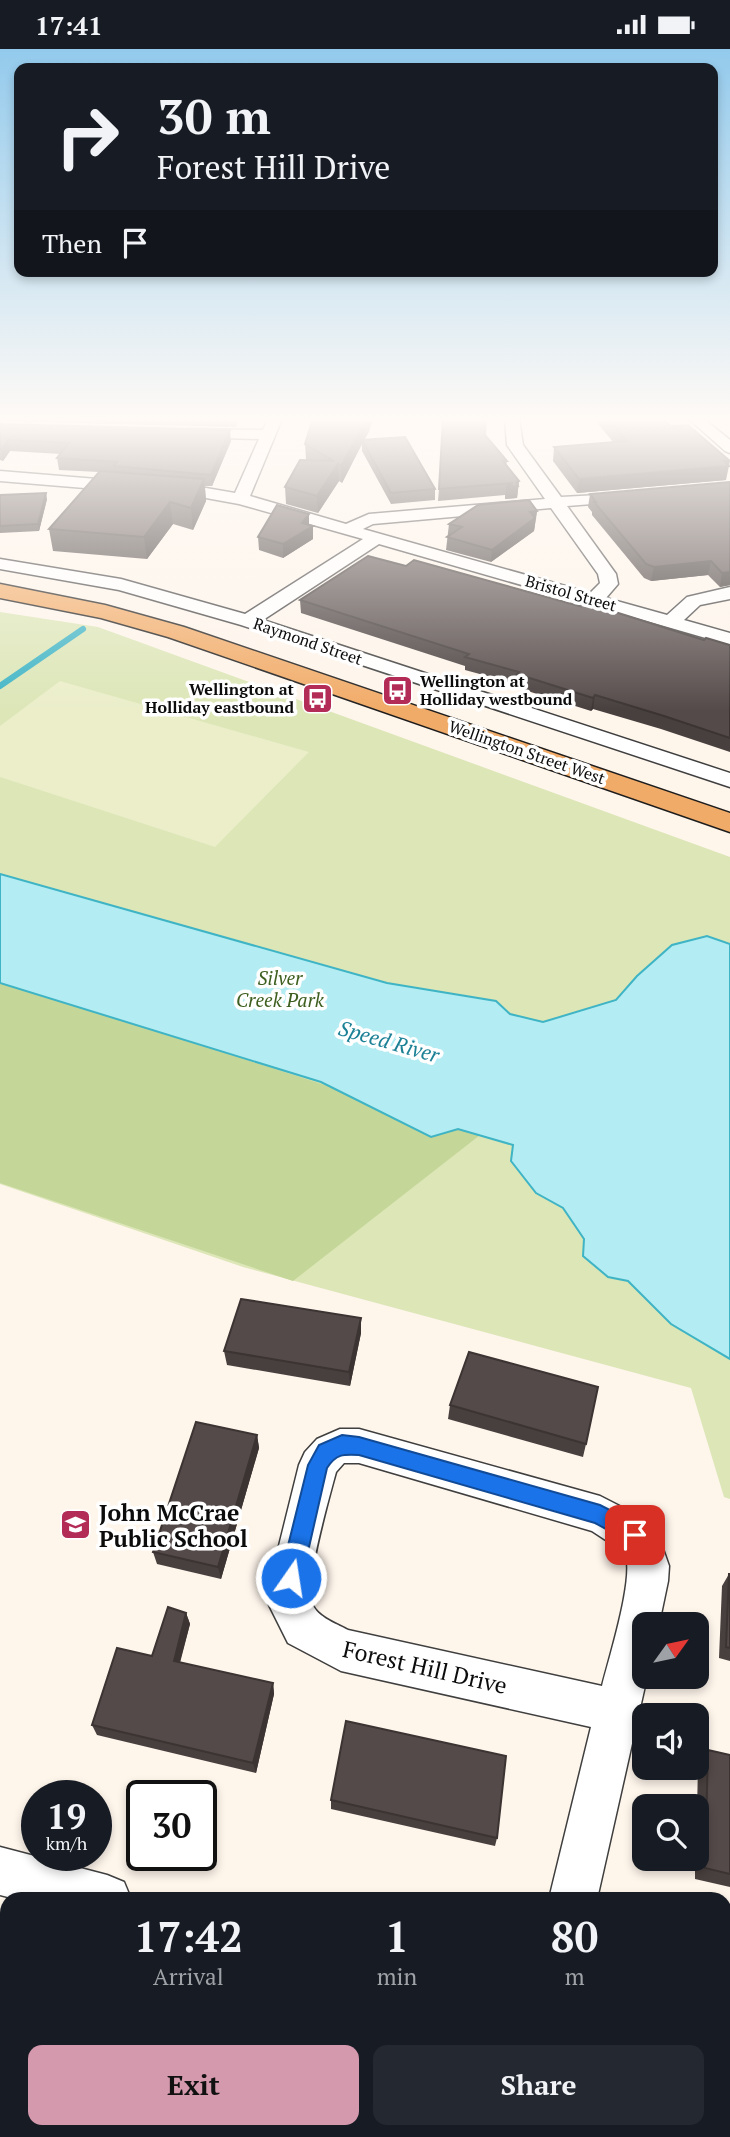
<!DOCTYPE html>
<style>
body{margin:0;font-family:"PT Serif",serif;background:#242831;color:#f1f3f6;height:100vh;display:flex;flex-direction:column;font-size:26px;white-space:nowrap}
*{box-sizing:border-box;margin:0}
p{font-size:23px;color:#9ea1a6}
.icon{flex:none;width:38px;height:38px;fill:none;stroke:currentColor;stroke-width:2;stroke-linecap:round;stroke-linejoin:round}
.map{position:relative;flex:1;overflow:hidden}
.side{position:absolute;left:0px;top:1843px;width:732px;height:247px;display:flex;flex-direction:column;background:#171b24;border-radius:21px 21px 0 0;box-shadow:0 4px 10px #0003}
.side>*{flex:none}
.banner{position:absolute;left:14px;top:14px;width:704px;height:214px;border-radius:14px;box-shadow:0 4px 10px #0003;background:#171b24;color:#f1f3f6;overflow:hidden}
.needle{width:46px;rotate:57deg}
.buttons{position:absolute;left:632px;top:1563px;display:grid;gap:14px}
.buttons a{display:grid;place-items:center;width:77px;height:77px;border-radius:14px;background:#171b24;box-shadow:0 4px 10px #0003;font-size:35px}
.speed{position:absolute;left:21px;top:1731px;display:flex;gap:14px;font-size:35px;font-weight:700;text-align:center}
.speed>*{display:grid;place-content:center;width:91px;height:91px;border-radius:50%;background:#171b24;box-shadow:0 4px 10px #0003;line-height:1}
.speed small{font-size:18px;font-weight:400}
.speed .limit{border:4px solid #111;border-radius:10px;background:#fff;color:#111}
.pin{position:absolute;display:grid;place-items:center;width:60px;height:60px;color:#fff;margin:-30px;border-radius:14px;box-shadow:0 4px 10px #0006}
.me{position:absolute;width:77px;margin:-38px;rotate:13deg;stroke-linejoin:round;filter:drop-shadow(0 0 5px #0008)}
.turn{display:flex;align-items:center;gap:24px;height:147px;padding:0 28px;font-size:32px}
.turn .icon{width:91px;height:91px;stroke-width:2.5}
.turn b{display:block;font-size:49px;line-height:60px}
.then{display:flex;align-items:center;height:66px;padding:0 28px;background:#0003;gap:14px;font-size:26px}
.eta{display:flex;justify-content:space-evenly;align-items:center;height:119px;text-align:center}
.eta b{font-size:42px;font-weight:700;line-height:49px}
.cta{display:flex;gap:14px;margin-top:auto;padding:14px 28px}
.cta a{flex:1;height:80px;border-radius:14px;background:#d599ae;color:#111;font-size:28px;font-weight:700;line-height:80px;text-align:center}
.cta a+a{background:#242831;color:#f1f3f6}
.status{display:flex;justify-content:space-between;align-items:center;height:49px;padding:0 35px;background:#171b24;direction:ltr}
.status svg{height:19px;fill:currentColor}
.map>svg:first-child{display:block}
.green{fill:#dce6b7}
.forest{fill:#c4d698}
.pitch{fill:#ebeec9}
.water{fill:#b3ecf2;stroke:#3eb4c5;stroke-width:2}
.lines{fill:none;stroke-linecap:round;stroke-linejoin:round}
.stream{stroke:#3eb4c5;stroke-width:6}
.minor-casing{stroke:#3f3f3f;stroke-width:3}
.major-casing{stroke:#1d1d1d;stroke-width:3}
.minor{fill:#fff;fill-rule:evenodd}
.major{fill:#f1ab68;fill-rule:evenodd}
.wall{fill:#48403f}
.shaded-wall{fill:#3b3433}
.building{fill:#544a49;stroke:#3b3433;stroke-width:2}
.route{fill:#1a73e8;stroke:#114b97;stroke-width:2}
.labels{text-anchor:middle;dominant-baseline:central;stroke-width:7;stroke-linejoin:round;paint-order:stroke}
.far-street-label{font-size:16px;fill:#0c0c0c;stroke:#fff}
.far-poi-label{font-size:16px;font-weight:bold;fill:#0c0c0c;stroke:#fff;text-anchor:start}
.park-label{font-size:19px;font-style:italic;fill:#3e5f20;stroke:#fff}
.water-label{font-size:21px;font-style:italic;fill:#1d8196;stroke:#fff}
.near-poi-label{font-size:23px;font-weight:bold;fill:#0c0c0c;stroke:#fff;text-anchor:start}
.near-street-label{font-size:23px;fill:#0c0c0c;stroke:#fff}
</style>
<div class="status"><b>17:41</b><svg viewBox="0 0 49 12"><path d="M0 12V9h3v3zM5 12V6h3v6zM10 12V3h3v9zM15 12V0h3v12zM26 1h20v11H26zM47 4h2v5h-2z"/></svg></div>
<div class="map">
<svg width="730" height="2088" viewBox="0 0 730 2088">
<rect width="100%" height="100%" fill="#fef5eb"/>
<!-- green -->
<polygon class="green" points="0,563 98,578 730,808 730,1450 724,1448 691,1339 243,1218 0,1135"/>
<!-- forest -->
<polygon class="forest" points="0,934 48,947 480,1086 293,1232 0,1134"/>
<!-- pitch -->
<polygon class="pitch" points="60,632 309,703 215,798 0,728 0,677"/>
<!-- water -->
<polygon class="water" points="0,825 387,934 496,952 510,965 543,973 616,951 637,927 672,896 707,887 730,895 730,1310 671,1275 628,1232 608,1228 583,1207 584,1190 563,1159 536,1144 511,1112 513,1096 458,1080 431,1088 321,1033 0,934"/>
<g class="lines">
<!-- stream -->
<polyline class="stream" points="0,637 83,580"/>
<defs>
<g id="minor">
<path d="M 268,370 L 282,370 L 250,447 L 346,475 L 369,465 L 545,450 L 507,396 L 505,370 L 519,370 L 523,396 L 561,448 L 636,444 L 638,447 L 636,450 L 630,452 L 567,457 L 616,525 L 618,535 L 606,549 L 667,566 L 687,548 L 730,538 L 730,550 L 700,556 L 684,571 L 730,584 L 730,596 L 379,495 L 263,571 L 730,724 L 730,738 L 241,576 L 119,541 L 0,520 L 0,510 L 121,530 L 245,565 L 363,490 L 239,455 L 206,449 L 0,432 L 0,422 L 206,439 L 235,444 L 259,390 L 189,388 L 182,384 L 189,380 L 263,381 ZM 551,459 L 598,525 L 600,534 L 590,544 L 363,480 L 373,475 Z"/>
<polygon points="689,370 704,370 730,391 730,404 725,402"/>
<path d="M 340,1380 L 359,1380 L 600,1447 L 645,1470 L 657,1483 L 669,1517 L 668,1532 L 659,1575 L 644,1575 L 644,1628 L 647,1628 L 597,1850 L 549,1850 L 591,1678 L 341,1622 L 288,1594 L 269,1556 L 271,1529 L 299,1416 L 305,1403 L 317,1390 ZM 344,1414 L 359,1414 L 592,1482 L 624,1503 C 637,1522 608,1612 602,1637 L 348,1581 C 335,1574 314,1567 311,1551 C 306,1529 329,1449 336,1423 Z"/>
<polygon points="0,1798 107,1826 124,1833 131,1850 16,1850 0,1846"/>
<polygon points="724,1985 730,1987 730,2039 724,2037"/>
<polygon points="510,2082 563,2082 563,2088 509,2088"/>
</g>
<polygon id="major" points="0,535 105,556 184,578 730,764 730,783 168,588 101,569 0,549"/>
</defs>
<!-- minor casing -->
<use href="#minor" class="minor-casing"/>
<!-- major casing -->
<use href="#major" class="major-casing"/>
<!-- minor -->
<use href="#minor" class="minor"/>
<!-- major -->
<use href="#major" class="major"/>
</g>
<!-- wall -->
<g class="wall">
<polygon points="0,370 239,370 236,378 0,372"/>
<polygon points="313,370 373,370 364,391 435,440 435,451 391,455 362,402 362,395 342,434 339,432 318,464 286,455 285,438 306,411 305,395"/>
<polygon points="594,370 661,370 726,431 577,444 553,412 554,398 614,394"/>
<polygon points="0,375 231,392 212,437 205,437 206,452 193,481 173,475 147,510 53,502 49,480 99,423 59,421 57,409 61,405 10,402 3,412 0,411"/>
<polygon points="485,386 507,412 506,417 519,432 517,449 505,450 505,446 438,452 439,440"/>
<polygon points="730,433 730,536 720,538 708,526 651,532 644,529 592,466 592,463 588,458 590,445"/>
<polygon points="0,446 47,450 39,482 0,484"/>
<polygon points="537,462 534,482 491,513 446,501 449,475"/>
<polygon points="309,465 309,476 313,477 313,490 283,509 259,501 258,488"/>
<polygon points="300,551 576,557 576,554 704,591 730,596 730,703 661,680 593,660 591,662 515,638 516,635 465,621 465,617 301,564"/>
<polygon points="361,1269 361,1284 350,1337 227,1316 224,1302"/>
<polygon points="450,1356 586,1395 583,1408 448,1370"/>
<polygon points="257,1386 259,1399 221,1530 157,1515 153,1503"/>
<polygon points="729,1525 730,1525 730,1612 719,1609 722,1537"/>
<polygon points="186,1564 190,1575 180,1614 273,1634 274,1645 256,1724 97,1686 92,1676 152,1607"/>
<polygon points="708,1701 730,1706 730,1838 695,1830 695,1810 696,1810 698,1715"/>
<polygon points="331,1751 497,1789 495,1797 331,1760"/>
</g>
<!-- shaded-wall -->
<g class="shaded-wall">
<polygon points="367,370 373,370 369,383 363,393 362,391 362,395 342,434 341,417"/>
<polygon points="230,381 231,392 212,437 211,426"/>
<polygon points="8,391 10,402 3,412 1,401"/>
<polygon points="730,412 726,431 577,444 579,430"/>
<polygon points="338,415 339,432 318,464 317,447"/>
<polygon points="204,430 206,452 193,481 191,459"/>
<polygon points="519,432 517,449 505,450 506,438"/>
<polygon points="46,444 47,450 39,482 38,475"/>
<polygon points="170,453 173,475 147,510 144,488"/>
<polygon points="537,462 534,482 491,513 492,501 530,463"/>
<polygon points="309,465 309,477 313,477 313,490 283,509 283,495 302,474"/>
<polygon points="711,512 708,526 651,532 654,518"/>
<polygon points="730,523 730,536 720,538 722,524"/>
<polygon points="595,646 593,660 591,662 593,649"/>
<polygon points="361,1269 361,1284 350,1337 349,1323"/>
<polygon points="257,1386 259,1399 221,1530 218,1518"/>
<polygon points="186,1564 190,1575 177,1623 174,1612"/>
<polygon points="273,1634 274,1645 256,1724 253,1714"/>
<polygon points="72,2082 80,2082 78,2088 70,2088"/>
<polygon points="201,2082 205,2082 204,2088 200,2088"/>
</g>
<!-- building -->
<g class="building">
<polygon points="313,370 367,370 341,417 338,415 317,447 285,438 300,411 334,412 305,395"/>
<polygon points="443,370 486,370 485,386 507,412 503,412 519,432 516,433 518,437 506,438 513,434 439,440"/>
<polygon points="607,370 661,370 671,377 688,376 730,412 724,412 729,417 579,430 554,398 627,392"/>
<polygon points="0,375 230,381 211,426 114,417 117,413 57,409 69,394 8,391 1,401 0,400"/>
<polygon points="405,388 435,440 391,444 362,391"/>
<polygon points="100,422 204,430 191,459 170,453 144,488 49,480"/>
<polygon points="730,433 730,523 722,524 711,512 654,518 646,515 594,453 596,453 590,445"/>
<polygon points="46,444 38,475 0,477 0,446"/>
<polygon points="529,451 537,462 530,463 535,469 492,501 447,488 462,478 449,475 478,456"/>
<polygon points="277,456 309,465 302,474 313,477 283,495 258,488"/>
<polygon points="368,507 406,517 414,511 579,557 576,554 612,562 704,591 706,589 730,596 730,689 664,667 595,646 593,649 517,625 519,623 465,608 469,605 300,551"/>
<polygon points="241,1250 361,1269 349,1323 224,1302"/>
<polygon points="469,1303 598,1338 586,1395 450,1356"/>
<polygon points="196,1373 257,1386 218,1518 153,1503"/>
<polygon points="729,1525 730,1525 730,1599 726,1598"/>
<polygon points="168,1558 186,1564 174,1612 273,1634 253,1714 92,1676 117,1599 152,1607"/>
<polygon points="346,1672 506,1707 497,1789 331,1751"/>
<polygon points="708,1701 730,1706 730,1825 705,1819"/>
<polygon points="7,2015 7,2082 72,2082 70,2088 0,2088 0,2032"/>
<polygon points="108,2082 201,2082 200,2088 107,2088"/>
<polygon points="250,2082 333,2082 332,2088 249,2088"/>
</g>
<!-- sky -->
<linearGradient id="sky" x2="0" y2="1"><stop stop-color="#93caec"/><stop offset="0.56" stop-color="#fffaf6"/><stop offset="1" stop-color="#fffaf6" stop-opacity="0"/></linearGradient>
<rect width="730" height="662" fill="url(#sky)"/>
<!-- route -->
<path class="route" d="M 342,1386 L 359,1388 L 600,1456 L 643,1478 L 646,1486 L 643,1493 L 635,1496 L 595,1474 L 359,1406 C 343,1405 336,1405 327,1419 L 302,1529 L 299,1537 L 291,1540 L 284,1537 L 280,1529 L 308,1416 L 319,1396 Z"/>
<!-- icons -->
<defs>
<symbol id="bus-square" viewBox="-11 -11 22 22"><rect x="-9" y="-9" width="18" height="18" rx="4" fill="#b32c57" stroke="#fff"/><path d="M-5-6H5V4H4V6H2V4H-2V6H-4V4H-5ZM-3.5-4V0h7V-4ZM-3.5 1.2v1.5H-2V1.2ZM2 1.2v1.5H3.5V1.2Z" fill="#fff"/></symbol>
<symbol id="school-square" viewBox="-11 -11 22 22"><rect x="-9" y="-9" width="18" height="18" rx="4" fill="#b32c57" stroke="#fff"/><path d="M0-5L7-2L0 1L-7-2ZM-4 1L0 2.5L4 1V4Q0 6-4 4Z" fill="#fff"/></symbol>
</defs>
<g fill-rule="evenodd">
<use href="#bus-square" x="380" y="624" width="35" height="35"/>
<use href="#bus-square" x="300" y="632" width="35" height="35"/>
<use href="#school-square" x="58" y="1458" width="35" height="35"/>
</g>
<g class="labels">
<!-- far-street labels -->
<g class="far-street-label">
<text transform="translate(571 544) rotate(16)">Bristol Street</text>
<text transform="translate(308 592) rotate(19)">Raymond Street</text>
<text transform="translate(527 703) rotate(19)">Wellington Street West</text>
</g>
<!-- far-poi labels -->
<g class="far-poi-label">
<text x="420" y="632">Wellington at<tspan x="420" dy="18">Holliday westbound</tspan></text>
<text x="294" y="640" text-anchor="end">Wellington at<tspan x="294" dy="18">Holliday eastbound</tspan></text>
</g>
<!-- park labels -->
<g class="park-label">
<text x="280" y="928">Silver<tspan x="280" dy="22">Creek Park</tspan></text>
</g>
<!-- water labels -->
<g class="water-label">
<text transform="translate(389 992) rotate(16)">Speed River</text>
</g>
<!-- near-poi labels -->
<g class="near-poi-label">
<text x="99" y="1463">John McCrae<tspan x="99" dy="26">Public School</tspan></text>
</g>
<!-- near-street labels -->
<g class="near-street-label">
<text transform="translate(425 1618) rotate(13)">Forest Hill Drive</text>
</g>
</g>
</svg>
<div class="buttons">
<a><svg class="needle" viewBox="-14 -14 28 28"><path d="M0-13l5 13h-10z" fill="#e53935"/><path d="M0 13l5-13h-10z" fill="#9ea1a6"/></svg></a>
<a><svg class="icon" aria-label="sound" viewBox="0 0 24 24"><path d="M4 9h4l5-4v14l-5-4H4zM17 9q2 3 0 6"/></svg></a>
<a><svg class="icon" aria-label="search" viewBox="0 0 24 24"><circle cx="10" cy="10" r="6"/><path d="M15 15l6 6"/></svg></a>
</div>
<div class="speed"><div>19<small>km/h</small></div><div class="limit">30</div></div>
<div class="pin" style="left:635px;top:1486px;background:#d93025"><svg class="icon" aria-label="arrive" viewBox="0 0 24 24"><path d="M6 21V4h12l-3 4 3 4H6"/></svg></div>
<svg class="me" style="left:291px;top:1529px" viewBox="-20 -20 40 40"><circle r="17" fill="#1a73e8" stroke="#fff" stroke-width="3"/><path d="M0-11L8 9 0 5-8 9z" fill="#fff"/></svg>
<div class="banner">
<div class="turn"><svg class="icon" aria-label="right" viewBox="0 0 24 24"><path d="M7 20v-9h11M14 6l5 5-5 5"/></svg><div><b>30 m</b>Forest Hill Drive</div></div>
<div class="then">Then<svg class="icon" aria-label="arrive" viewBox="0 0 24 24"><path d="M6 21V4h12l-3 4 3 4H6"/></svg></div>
</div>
<section class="side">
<div class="eta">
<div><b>17:42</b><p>Arrival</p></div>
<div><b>1</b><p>min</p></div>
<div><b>80</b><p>m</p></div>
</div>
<div class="cta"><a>Exit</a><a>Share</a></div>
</section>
</div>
